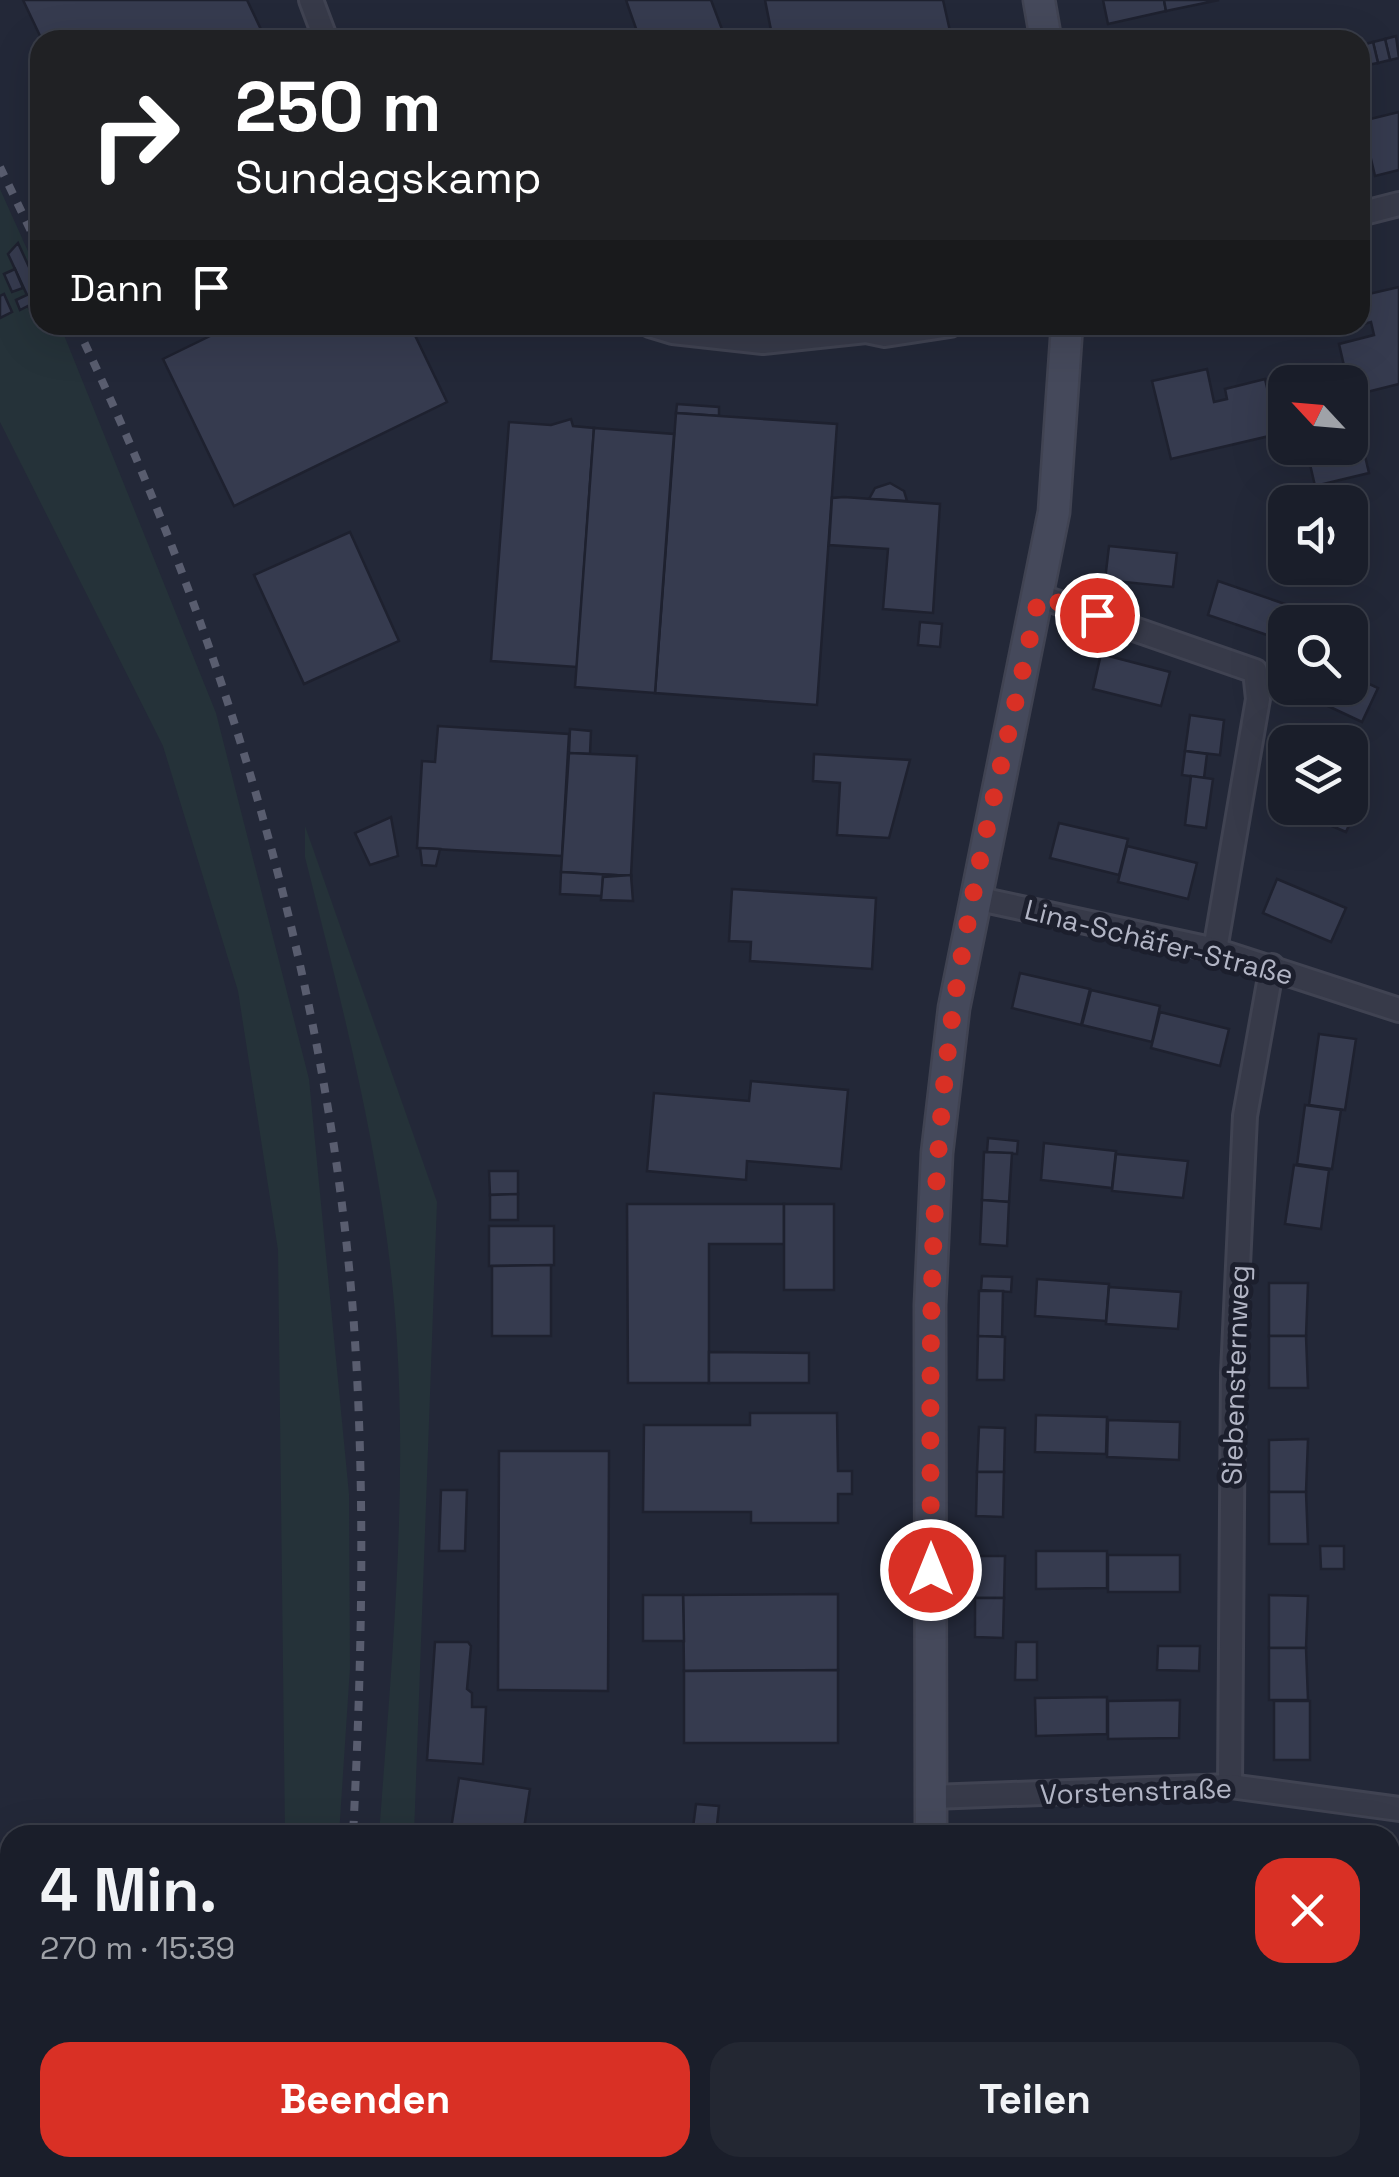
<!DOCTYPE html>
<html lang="de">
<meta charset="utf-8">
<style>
body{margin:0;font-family:"Space Grotesk",sans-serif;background:#232732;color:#f1f3f6;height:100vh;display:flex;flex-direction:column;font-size:38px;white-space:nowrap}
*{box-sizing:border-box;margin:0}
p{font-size:32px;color:#9fa2a8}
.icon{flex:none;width:55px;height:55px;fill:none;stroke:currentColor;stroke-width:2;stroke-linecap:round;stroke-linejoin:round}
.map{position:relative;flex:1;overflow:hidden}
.details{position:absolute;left:0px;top:1825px;width:1400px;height:352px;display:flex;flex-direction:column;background:#1a1e2a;border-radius:30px 30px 0 0;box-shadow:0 10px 40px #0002,0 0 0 2px #383c47}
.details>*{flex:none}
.banner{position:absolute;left:30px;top:30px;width:1340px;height:305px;border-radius:30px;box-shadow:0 10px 40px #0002,0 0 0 2px #383c47;background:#202124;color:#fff;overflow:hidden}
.needle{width:65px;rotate:296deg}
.tools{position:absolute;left:1268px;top:365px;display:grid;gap:20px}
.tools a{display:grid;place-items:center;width:100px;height:100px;border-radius:20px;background:#1a1e2a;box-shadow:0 10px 40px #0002,0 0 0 2px #383c47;font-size:50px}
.pin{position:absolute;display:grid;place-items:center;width:85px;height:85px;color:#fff;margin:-42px;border:5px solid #fff;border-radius:50%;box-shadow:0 2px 10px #0007}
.me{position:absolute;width:110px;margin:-55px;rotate:0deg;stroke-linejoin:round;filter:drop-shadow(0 0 8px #0008)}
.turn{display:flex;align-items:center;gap:35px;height:210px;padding:0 40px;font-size:45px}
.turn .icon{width:130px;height:130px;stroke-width:2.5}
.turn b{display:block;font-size:70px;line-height:85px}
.then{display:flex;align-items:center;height:95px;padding:0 40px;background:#0003;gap:20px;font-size:38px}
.round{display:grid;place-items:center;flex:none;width:105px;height:105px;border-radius:30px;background:#232732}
.head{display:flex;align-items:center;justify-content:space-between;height:170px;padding:0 40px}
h1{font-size:60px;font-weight:600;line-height:75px}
.cta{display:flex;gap:20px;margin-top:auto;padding:20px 40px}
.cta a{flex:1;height:115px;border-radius:30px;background:#d93025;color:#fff;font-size:40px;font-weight:600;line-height:115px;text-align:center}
.cta a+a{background:#232732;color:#f1f3f6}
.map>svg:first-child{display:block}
.green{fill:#253239}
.building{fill:#363b4f;stroke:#1e212f;stroke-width:2.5}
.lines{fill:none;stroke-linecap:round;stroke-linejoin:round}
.street-casing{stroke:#404352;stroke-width:28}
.secondary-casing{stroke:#404352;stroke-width:35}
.street{stroke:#373a49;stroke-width:22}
.secondary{stroke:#45495b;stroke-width:30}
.rail{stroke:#595d6f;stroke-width:8;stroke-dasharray:10 10;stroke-linecap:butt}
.route{stroke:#d93025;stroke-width:18;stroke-dasharray:0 32.4}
.labels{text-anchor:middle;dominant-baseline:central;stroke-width:10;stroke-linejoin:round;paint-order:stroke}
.street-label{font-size:28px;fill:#b2b5c5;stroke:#1c1f2d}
</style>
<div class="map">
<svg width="1399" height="2177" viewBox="0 0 1399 2177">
<rect width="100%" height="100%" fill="#232838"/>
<!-- green -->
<g class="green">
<polygon points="0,189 40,278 40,325 60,325 216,713 309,1079 349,1494 350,1668 339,1835 285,1835 278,1250 238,991 163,746 0,422"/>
<path d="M 305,826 L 437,1202 L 414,1835 L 379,1835 C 391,1671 407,1507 397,1342 C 387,1176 345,1017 305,857 Z"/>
<polygon points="324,2168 390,2168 389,2177 322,2177"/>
</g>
<!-- building -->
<g class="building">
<polygon points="23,0 247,0 266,40 42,40"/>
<polygon points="626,0 711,0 726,40 640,40"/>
<polygon points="765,0 943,0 952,40 837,40 835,31 773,40"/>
<polygon points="1103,0 1164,0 1166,11 1108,24"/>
<polygon points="1164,0 1219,0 1166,11"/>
<polygon points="1396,36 1399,58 1390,60 1385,39"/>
<polygon points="1385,39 1390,60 1378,63 1373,42"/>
<polygon points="1373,42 1378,63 1367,65 1362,45"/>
<polygon points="1399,112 1399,170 1375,176 1362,121"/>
<polygon points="18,243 40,291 40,305 30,310 28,306 20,310 16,300 27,295 8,254"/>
<polygon points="15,269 23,288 12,292 4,274"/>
<polygon points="1399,287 1399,384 1351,396 1339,344 1374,335 1371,322 1360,325 1360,296"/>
<polygon points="4,294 12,312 0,318 0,296"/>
<polygon points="211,325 410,325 447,402 234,506 163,359 216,333"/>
<polygon points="1207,369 1214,402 1227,399 1225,389 1265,379 1278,434 1171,459 1152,381"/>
<polygon points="1350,392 1369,473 1315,486 1309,460 1320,458 1318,448 1350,448"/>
<polygon points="1285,394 1285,448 1303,448 1282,452 1270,398"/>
<polygon points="677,404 719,407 719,416 676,413"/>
<polygon points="676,413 837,424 817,705 655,693"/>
<polygon points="571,419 573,426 594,428 577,667 491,661 509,422 551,425"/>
<polygon points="594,428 674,434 655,693 575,687"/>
<polygon points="890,483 904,491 907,501 869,499 875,488"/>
<polygon points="844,497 940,504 933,613 883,609 888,549 829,545 832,498"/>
<polygon points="350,532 399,641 304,684 254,575"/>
<polygon points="1109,546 1177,553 1173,587 1105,580"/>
<polygon points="1218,581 1285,604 1273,637 1208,615"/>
<polygon points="920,622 942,624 940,647 918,645"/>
<polygon points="1101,654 1170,672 1161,706 1093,689"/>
<polygon points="1350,675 1378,688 1362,722 1296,691 1350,688"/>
<polygon points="1190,715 1224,720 1220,755 1185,751"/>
<polygon points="438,726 569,734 562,856 417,848 422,761 435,762"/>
<polygon points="570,729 591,731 590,754 569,753"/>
<polygon points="1185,751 1207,754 1204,778 1182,775"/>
<polygon points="569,753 637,756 631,876 561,872"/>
<polygon points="814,754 910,760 889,838 837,835 840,783 813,781"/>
<polygon points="1191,776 1213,779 1206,828 1185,825"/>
<polygon points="1350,793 1361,798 1346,832 1290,808 1350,808"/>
<polygon points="391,817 398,856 370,865 355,833"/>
<polygon points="1059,823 1128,839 1119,875 1050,858"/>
<polygon points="1127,846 1197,863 1188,899 1118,882"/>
<polygon points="420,848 440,849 436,866 422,865"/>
<polygon points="561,872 631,876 631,879 603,877 602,896 560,894"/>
<polygon points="631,875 633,901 601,900 603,877"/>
<polygon points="1277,879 1346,908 1331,942 1263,913"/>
<polygon points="732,889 876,898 872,969 750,961 751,942 729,941"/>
<polygon points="1020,973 1090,989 1081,1025 1012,1008"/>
<polygon points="1091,990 1160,1006 1152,1042 1082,1025"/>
<polygon points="1160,1012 1229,1029 1220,1066 1151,1048"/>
<polygon points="1319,1034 1356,1039 1345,1110 1309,1105"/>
<polygon points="751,1081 848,1090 841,1169 747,1161 746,1180 647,1171 654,1093 749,1101"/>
<polygon points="1305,1105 1341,1110 1332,1169 1297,1164"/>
<polygon points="988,1138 1018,1141 1017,1154 987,1152"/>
<polygon points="1044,1143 1116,1151 1112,1188 1041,1180"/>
<polygon points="984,1152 1012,1153 1009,1202 982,1200"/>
<polygon points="1116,1154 1188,1161 1183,1198 1112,1191"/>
<polygon points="1294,1165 1329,1170 1321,1229 1285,1224"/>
<polygon points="489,1171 518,1171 518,1194 490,1195"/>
<polygon points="518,1194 518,1220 490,1220 490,1195"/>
<polygon points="982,1200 1009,1202 1007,1246 980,1244"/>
<polygon points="627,1204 784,1204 784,1244 709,1244 709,1383 628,1383"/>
<rect x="784" y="1204" width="50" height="86"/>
<polygon points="489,1226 554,1226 554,1265 489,1266"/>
<polygon points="551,1265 551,1336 492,1336 492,1266"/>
<polygon points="982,1276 1012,1277 1011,1292 981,1290"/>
<polygon points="1037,1279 1109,1284 1106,1321 1035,1316"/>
<polygon points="1269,1283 1308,1283 1306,1336 1269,1336"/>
<polygon points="1109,1287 1181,1292 1178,1329 1106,1324"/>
<polygon points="979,1291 1003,1291 1002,1337 978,1336"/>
<polygon points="978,1336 1005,1337 1004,1380 977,1380"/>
<polygon points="1269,1336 1306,1336 1308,1388 1269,1388"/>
<polygon points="709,1352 809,1353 809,1383 709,1383"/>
<polygon points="750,1413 837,1413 838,1471 852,1471 852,1494 838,1494 838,1523 751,1523 751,1512 643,1512 644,1425 750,1425"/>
<polygon points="1036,1415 1107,1417 1106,1454 1035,1452"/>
<polygon points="1108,1420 1180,1422 1179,1460 1107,1457"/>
<polygon points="979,1427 1005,1428 1004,1472 977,1472"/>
<polygon points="1308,1439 1306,1492 1269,1492 1269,1440"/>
<polygon points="499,1451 609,1451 608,1691 498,1690"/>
<polygon points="977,1472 1004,1472 1003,1517 976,1516"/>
<polygon points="441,1490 467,1490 465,1551 439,1551"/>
<polygon points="1269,1492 1306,1492 1308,1544 1269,1544"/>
<polygon points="1320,1546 1344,1546 1344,1569 1321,1569"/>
<polygon points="1036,1551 1107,1551 1107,1588 1036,1589"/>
<rect x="1108" y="1555" width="72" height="37"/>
<polygon points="976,1556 1005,1556 1004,1598 975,1598"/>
<polygon points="838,1594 838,1670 684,1671 683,1595"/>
<polygon points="643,1595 683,1595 684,1641 643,1641"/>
<polygon points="1269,1595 1308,1596 1306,1648 1269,1648"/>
<polygon points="975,1598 1004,1598 1003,1638 975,1637"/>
<polygon points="435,1642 468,1642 471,1646 467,1689 472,1693 472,1707 486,1707 483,1764 427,1760"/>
<polygon points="1016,1642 1037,1642 1037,1680 1015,1680"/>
<polygon points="1158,1646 1200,1646 1199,1671 1157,1670"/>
<polygon points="1269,1648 1306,1648 1308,1700 1269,1700"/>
<polygon points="838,1670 838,1743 684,1743 684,1671"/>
<polygon points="1107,1697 1107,1734 1036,1736 1035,1698"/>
<polygon points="1180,1700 1179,1738 1108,1739 1108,1701"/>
<rect x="1274" y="1701" width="36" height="59"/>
<polygon points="459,1778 530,1789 523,1835 450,1835"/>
<polygon points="696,1804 719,1806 716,1835 692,1835"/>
<polygon points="1390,1858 1399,1859 1399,1902 1390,1901"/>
<polygon points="599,2168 783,2168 781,2177 597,2177"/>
<polygon points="984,2168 1044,2168 1040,2177 981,2177"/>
<polygon points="1044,2168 1058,2168 1082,2177 1040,2177"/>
</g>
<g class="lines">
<defs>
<g id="street">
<polyline points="311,0 326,40"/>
<polyline points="1360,214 1399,204"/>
<polyline points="650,325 673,332 763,342 866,331 885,335 950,325"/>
<polyline points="1039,596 1255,671 1258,699 1215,950"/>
<polyline points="975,898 1215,950 1399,1010"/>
<polyline points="1230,1786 1233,1373 1245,1116 1272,966"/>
<polyline points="932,1797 1230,1786 1399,1809"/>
</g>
<g id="secondary">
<polyline points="1039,0 1046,40"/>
<polyline points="931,1835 930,1305 937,1153 954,1008 1054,512 1067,325"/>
<polyline points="883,2177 886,2168"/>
</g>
</defs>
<!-- street casing -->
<use href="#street" class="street-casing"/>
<!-- secondary casing -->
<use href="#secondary" class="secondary-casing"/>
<!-- street -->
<use href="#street" class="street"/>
<!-- secondary -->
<use href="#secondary" class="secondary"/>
<!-- rail -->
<g class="rail">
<polyline points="0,167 40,250"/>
<path d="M 76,325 C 223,632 326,972 353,1312 C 366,1487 362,1660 353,1835"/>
<polyline points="300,2177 302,2168"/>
</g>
</g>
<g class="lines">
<!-- route -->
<path class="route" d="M 931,1570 C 930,1383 927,1197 953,1011 C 973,871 1010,733 1039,596 L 1097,615"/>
</g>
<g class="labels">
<!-- street labels -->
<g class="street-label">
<text transform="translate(1159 942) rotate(14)">Lina-Schäfer-Straße</text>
<text transform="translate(1235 1375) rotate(-88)">Siebensternweg</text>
<text transform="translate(1136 1791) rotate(-2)">Vorstenstraße</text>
</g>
</g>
</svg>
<div class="tools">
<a><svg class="needle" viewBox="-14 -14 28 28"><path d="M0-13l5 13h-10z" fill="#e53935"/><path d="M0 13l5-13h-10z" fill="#9fa2a8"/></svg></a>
<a><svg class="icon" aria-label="sound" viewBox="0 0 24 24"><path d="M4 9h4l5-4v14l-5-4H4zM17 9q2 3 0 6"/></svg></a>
<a><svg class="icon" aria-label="search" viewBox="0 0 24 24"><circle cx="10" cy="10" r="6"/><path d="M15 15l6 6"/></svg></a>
<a><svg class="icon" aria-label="layers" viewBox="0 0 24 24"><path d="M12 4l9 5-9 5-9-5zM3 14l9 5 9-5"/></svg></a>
</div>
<div class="pin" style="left:1097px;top:615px;background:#d93025"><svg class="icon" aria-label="arrive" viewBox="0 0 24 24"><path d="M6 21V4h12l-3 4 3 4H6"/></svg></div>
<svg class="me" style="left:931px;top:1570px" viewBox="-20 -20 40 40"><circle r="17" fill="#d93025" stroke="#fff" stroke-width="3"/><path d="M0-11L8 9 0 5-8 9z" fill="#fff"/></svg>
<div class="banner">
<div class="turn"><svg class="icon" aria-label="right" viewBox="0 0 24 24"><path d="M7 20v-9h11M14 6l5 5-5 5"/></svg><div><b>250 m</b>Sundagskamp</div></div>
<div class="then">Dann<svg class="icon" aria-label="arrive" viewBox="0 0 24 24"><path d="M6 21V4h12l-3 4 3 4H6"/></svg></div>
</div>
<section class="details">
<div class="head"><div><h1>4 Min.</h1><p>270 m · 15:39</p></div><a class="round" style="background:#d93025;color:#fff"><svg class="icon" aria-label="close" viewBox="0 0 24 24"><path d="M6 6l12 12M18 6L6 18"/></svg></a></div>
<div class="cta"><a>Beenden</a><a>Teilen</a></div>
</section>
</div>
